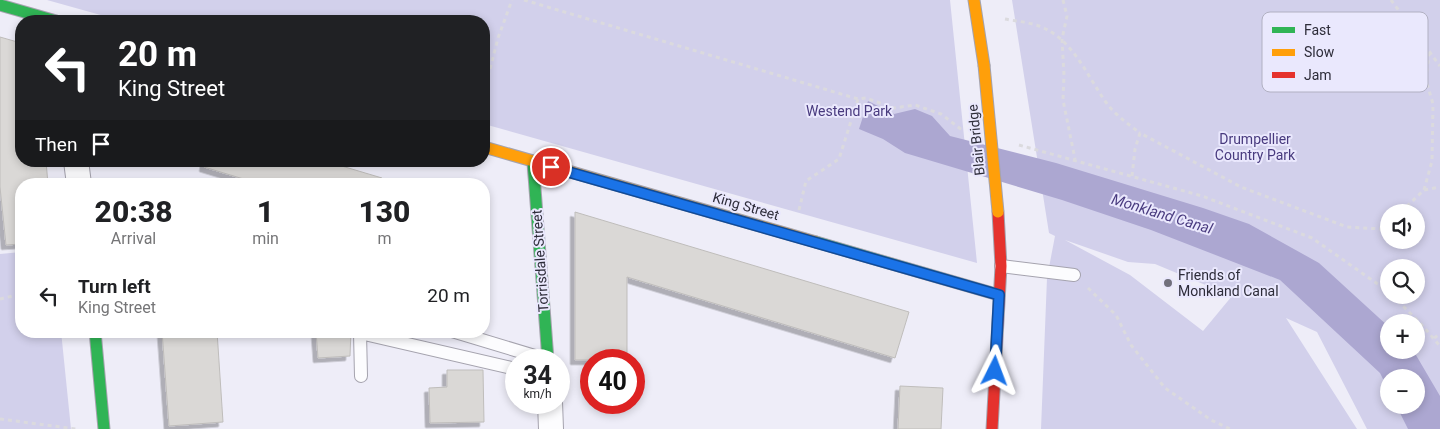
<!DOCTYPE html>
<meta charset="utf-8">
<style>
body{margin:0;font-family:Roboto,sans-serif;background:#f6f6f6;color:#202124;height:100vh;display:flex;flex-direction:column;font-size:19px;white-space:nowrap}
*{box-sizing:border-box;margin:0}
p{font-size:16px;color:#757577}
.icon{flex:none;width:28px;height:28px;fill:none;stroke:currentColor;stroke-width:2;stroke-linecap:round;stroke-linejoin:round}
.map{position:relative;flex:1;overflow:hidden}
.details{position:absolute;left:15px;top:178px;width:475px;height:160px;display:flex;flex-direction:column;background:#fff;border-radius:20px;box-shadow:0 2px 8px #0003}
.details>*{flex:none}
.banner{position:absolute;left:15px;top:15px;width:475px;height:152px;border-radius:20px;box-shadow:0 2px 8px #0003;background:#202124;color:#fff;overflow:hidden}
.tools{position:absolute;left:1380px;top:204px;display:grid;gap:10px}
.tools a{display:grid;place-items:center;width:45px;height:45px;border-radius:50%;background:#fff;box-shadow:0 2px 8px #0003;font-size:25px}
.speed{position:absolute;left:505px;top:349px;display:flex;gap:10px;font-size:25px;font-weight:700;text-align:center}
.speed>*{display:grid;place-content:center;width:65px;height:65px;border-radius:50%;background:#fff;box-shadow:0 2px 8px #0003;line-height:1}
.speed small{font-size:12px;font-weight:400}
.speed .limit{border:8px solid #d22;background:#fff;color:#111}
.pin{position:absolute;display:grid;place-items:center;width:42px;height:42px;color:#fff;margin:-21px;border:2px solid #fff;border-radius:50%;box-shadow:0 1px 5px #0007}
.me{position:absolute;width:55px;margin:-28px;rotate:3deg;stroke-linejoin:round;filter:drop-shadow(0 0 4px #0008)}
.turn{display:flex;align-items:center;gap:18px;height:105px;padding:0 20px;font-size:22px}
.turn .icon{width:65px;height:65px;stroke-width:2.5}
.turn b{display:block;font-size:35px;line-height:42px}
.then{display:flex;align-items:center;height:48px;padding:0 20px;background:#0003;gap:10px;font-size:19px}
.eta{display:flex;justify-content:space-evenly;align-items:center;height:85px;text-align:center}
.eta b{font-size:30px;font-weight:800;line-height:35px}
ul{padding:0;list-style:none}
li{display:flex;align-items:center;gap:15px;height:65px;padding:0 20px}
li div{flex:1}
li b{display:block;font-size:19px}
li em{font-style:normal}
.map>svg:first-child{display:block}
.green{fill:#d2d0eb;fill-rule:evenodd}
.water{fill:#aca7d1}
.building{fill:#dad8d6;stroke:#bfbdbb;filter:url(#shadow)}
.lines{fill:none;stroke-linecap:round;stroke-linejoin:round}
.lane-casing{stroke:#a5a3ae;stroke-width:14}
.street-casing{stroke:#a5a3ae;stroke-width:26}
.fast-casing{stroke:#a5a3ae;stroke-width:13}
.slow-casing{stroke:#a5a3ae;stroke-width:13}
.jam-casing{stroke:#a5a3ae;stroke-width:13}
.path{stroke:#dbdade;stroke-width:3;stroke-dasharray:4 4;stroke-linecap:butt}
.lane{stroke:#fcfcfe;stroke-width:12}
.street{stroke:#fcfcfe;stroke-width:24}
.fast{stroke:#30b455;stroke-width:11}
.slow{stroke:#ff9f0a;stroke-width:11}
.jam{stroke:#e5322d;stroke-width:11}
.slow-bridge-casing{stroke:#a5a3ae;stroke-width:13;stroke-linecap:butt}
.slow-bridge{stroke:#ff9f0a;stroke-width:11}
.route-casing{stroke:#114b97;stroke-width:12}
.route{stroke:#1a73e8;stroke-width:9}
.poi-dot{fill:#71707c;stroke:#eae8fd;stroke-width:2}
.labels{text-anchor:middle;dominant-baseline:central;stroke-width:4;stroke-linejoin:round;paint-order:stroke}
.park-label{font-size:14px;fill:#483a7e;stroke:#eae8fd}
.street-label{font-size:14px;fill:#2d2c39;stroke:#eae8fd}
.poi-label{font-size:14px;fill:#2d2c39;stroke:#eae8fd;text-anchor:start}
.water-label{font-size:15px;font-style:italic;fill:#493b7f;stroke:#eae8fd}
.key{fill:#eae8fd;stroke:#b1b0c2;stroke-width:1}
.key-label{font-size:14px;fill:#2d2c39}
</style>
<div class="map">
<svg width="1440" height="429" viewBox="0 0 1440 429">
<defs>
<filter id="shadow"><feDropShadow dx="-4.5" dy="4.5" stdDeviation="0" flood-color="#0004"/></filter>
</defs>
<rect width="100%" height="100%" fill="#eeedf8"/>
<!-- green -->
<g class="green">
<polygon points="47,0 950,0 977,263 484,124 484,21 122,21"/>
<path d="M 1012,0 L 1440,0 L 1440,429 L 1367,429 L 1317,332 L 1286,318 L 1357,429 L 1041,429 L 1047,278 L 1055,236 L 1049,233 ZM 1389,212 L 1416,212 L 1416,240 L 1389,240 ZM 1065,240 L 1128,262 L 1155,264 L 1232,296 L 1203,331 L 1130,275 ZM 1389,268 L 1416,268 L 1416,295 L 1389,295 ZM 1389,322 L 1416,322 L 1416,350 L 1389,350 ZM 1389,378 L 1416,378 L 1416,405 L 1389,405 Z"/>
<polygon points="21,252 21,331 61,331 71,429 0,429 0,254"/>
</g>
<!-- water -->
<polygon class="water" points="868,101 894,114 915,109 932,116 950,136 1056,163 1203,208 1249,224 1319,263 1389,327 1389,350 1413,350 1440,396 1440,429 1408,429 1396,405 1416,405 1416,378 1389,378 1389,391 1380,373 1280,280 1151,230 1062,200 905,153 883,139 859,129"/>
<!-- building -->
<g class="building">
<polygon points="0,37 21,43 21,161 46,161 48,184 21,184 21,244 6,245 0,187"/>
<polygon points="205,161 325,161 382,178 381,184 260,184 204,167"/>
<polygon points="575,212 909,312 895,358 627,277 627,360 575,360"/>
<polygon points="162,331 217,331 223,422 169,426"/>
<polygon points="316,331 351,331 350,356 318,358"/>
<polygon points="447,370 483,370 484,422 430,423 429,388 447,387"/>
<polygon points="900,386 943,388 941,429 898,429"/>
</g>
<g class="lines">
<defs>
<g id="lane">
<polyline points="1001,266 1074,275"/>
<polyline points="452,331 548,360"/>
<polyline points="361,376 360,333 516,369"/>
</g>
<g id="street">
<polyline points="76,161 79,184"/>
<polyline points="550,402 551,429"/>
</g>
<g id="fast">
<polyline points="0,5 56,21"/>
<polyline points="533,162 548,360"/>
<polyline points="816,242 999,295"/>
<polyline points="95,331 104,429"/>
</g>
<g id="slow">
<polyline points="974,0 984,65"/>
<polyline points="484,147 816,242"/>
</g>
<polyline id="jam" points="992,429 1001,266 998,212"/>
</defs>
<!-- lane casing -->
<use href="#lane" class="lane-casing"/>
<!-- street casing -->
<use href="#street" class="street-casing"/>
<!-- fast casing -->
<use href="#fast" class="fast-casing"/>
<!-- slow casing -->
<use href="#slow" class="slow-casing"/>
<!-- jam casing -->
<use href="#jam" class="jam-casing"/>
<!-- path -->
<g class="path">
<polyline points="524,0 858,99 866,98 894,108 915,105 941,114 962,130"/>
<polyline points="1063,0 1067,16 1062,39 1064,75 1063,100 1075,159"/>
<polyline points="1391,0 1440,66"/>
<path d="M 1005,19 C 1015,21 1028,22 1039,26 C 1074,39 1087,77 1108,105 C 1117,116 1128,124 1140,133"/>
<polyline points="484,92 498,38 512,0"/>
<polyline points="1019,145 1202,196 1312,238 1389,292"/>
<polyline points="1132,176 1135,149 1140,133 1241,187 1347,227 1382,229 1389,223"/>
<polyline points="1424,190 1432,161 1433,104 1426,80 1429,53"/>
<polyline points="799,210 806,181 839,159 858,99"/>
<polyline points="1401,212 1424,190 1440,187"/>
<polyline points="1088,288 1116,315 1131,345 1165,388 1211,420 1230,429"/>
<polyline points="1392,295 1420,323 1440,346"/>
<polyline points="0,299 21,294"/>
<polyline points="1434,338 1440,334"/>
<polyline points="0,419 76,429"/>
</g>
<!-- lane -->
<use href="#lane" class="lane"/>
<!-- street -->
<use href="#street" class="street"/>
<!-- fast -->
<use href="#fast" class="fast"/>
<!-- slow -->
<use href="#slow" class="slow"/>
<!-- jam -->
<use href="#jam" class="jam"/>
<defs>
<polyline id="slow-bridge" points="984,65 998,212"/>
</defs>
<!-- slow-bridge casing -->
<use href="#slow-bridge" class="slow-bridge-casing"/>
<!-- slow-bridge -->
<use href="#slow-bridge" class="slow-bridge"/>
</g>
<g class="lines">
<defs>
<polyline id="route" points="551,167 999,295 995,371"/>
</defs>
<!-- route casing -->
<use href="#route" class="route-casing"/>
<!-- route -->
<use href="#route" class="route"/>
</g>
<!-- markers -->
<circle class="poi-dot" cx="1168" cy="283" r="5"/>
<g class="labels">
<!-- park labels -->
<g class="park-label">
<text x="849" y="111">Westend Park</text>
<text x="1255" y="139">Drumpellier<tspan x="1255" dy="16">Country Park</tspan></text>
</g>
<!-- street labels -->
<g class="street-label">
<text transform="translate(976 140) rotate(-96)">Blair Bridge</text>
<text transform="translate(746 206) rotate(16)">King Street</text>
<text transform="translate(540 261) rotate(-94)">Torrisdale Street</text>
</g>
<!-- poi labels -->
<g class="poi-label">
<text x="1178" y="275">Friends of<tspan x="1178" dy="16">Monkland Canal</tspan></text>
</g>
<!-- water labels -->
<g class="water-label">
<text transform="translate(1162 214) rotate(17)">Monkland Canal</text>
</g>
</g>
<!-- legend -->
<rect x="1262" y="12" width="166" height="80" rx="8" class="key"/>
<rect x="1272" y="27" width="23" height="6" fill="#30b455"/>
<rect x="1272" y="49" width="23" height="7" fill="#ff9f0a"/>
<rect x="1272" y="72" width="23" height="6" fill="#e5322d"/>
<g class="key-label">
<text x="1304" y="35">Fast</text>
<text x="1304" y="57">Slow</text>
<text x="1304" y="80">Jam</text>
</g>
</svg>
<div class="tools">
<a><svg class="icon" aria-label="sound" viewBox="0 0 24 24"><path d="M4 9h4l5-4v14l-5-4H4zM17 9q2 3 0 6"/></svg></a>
<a><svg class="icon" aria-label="search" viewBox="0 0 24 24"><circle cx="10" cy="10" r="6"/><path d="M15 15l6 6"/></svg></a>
<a>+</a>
<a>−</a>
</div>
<div class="speed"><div>34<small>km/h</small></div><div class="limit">40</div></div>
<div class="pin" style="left:551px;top:167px;background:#d93025"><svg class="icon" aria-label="arrive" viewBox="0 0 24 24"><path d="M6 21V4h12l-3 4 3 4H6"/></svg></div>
<svg class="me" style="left:995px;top:371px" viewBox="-20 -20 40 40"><path d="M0-17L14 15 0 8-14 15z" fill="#1a73e8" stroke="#fff" stroke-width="4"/></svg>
<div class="banner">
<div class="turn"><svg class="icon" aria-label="left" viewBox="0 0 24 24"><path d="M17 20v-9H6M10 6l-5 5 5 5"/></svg><div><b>20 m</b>King Street</div></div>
<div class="then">Then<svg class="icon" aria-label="arrive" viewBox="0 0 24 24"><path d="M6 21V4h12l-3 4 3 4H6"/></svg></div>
</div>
<section class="details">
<div class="eta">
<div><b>20:38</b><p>Arrival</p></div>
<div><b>1</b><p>min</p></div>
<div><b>130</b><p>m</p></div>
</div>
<ul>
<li><svg class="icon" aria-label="left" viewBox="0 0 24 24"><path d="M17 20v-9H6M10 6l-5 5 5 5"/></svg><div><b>Turn left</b><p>King Street</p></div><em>20 m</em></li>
</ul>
</section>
</div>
